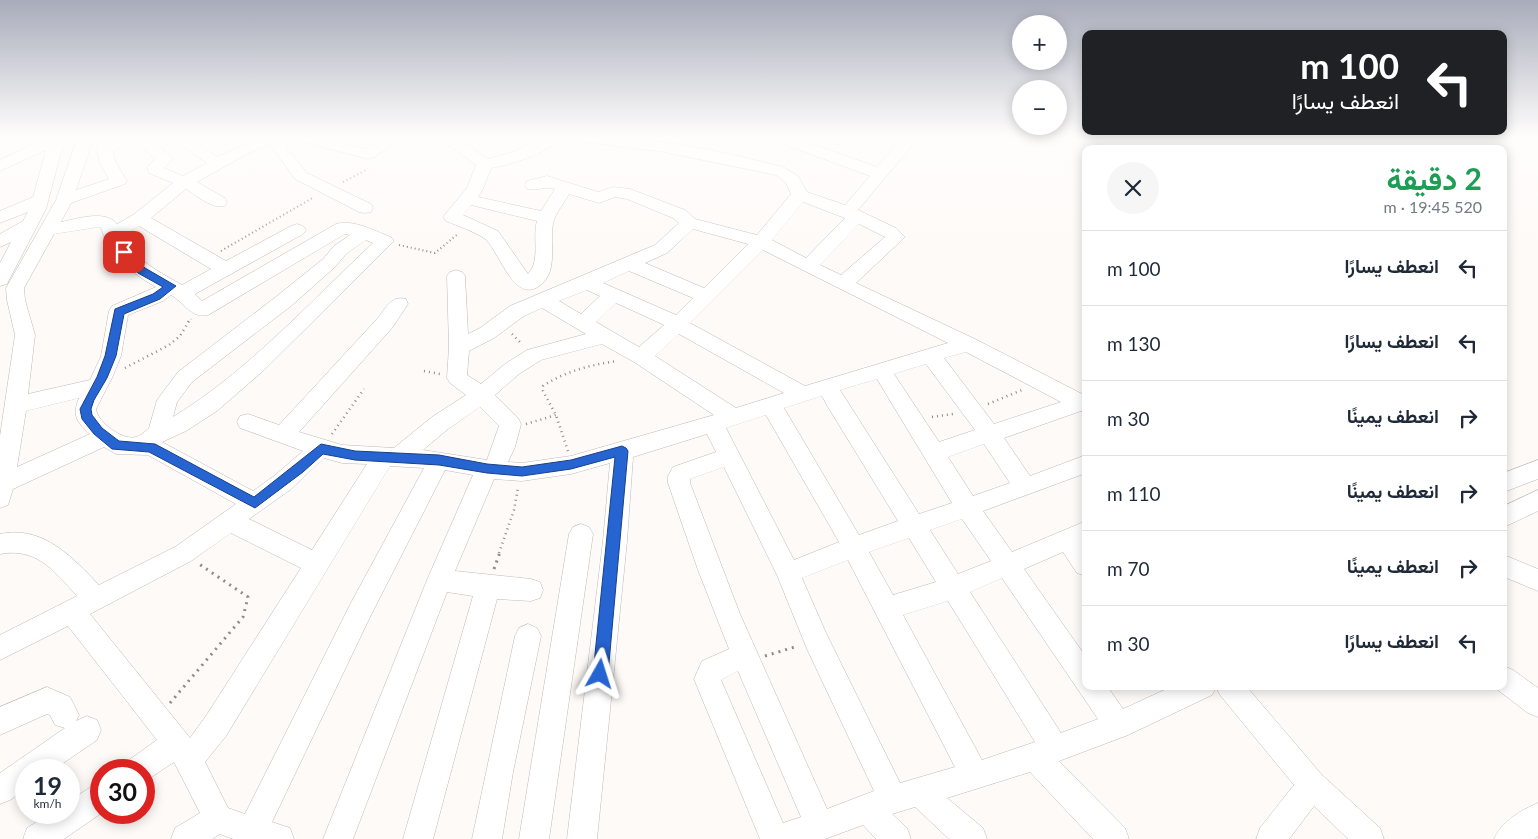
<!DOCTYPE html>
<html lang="ar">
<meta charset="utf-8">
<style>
body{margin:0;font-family:Lato,Vazirmatn,sans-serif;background:#f6f6f7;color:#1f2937;direction:rtl;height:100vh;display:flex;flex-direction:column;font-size:19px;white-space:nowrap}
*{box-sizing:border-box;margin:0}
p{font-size:16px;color:#747a83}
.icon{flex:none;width:28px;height:28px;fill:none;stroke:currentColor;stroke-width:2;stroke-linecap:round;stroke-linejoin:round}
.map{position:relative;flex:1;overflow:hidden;direction:ltr}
.sheet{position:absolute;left:1082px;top:145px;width:425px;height:545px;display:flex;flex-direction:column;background:#fff;border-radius:10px;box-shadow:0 2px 12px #0003;direction:rtl}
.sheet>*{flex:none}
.banner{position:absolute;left:1082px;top:30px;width:425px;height:105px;border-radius:10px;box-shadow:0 2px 12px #0003;direction:rtl;background:#202124;color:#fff;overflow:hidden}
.tools{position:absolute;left:1012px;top:15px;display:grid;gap:10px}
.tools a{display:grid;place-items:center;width:55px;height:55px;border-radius:50%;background:#fff;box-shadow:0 2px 12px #0003;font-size:25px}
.speed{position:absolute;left:15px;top:759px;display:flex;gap:10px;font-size:25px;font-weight:700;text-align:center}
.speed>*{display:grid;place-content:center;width:65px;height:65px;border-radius:50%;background:#fff;box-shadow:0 2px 12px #0003;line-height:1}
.speed small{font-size:12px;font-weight:400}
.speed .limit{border:8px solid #d22;background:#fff;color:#111}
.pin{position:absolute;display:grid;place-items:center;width:42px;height:42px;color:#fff;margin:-21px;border-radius:10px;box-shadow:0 2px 8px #0006}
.me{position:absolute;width:55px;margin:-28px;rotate:6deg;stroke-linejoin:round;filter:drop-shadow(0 0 4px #0008)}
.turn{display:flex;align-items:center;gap:18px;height:105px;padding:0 25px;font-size:22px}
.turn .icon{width:65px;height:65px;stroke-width:2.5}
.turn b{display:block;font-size:35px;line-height:42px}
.round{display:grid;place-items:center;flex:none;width:52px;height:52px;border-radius:26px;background:#f6f6f7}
.head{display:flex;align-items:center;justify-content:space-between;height:85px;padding:0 25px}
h1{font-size:30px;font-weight:700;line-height:38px;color:#1e9e55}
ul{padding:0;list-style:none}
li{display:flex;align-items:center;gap:15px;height:75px;padding:0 25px;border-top:1px solid #e0e1e3}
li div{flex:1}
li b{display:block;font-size:19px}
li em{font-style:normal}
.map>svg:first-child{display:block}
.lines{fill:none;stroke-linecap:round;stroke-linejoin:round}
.minor-casing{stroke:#c0b9b5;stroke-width:1}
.path-far2{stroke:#8d8a88;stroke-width:2;stroke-dasharray:1 3;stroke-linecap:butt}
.path-far1{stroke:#8d8a88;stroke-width:2.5;stroke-dasharray:1 4;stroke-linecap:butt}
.path{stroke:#8d8a88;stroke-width:3;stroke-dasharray:2 5;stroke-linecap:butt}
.minor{fill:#fff;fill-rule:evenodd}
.route{fill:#2664d1;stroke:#194188}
</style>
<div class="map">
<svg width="1538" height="839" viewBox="0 0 1538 839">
<rect width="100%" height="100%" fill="#fefaf8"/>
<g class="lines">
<defs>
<g id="minor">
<polygon points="50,136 69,136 61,152 46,209 9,280 7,284 0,286 0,263 11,242 0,247 0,234 23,221 28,212 0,223 0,211 33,197 46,150 0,171 0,160"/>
<path d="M 78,136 L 94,136 L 76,190 L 109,179 L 99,161 L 97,147 L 99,144 L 128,136 L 154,136 L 152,139 L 173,159 L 164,168 L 183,176 L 207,163 L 168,136 L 186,136 L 218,157 L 263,136 L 282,136 L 287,148 L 307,173 L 371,204 L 373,208 L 371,212 L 365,213 L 359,212 L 295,179 L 270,144 L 247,154 L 197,182 L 225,198 L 227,202 L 225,206 C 211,209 197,196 186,189 L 151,218 L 226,261 L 291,226 L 297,224 L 303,226 L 306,230 L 303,234 L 195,294 L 202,301 L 336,224 C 354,219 374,231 391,237 L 394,241 L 263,371 L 217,411 L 186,431 L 162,442 L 253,491 L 274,476 L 303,451 L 240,428 L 237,422 L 240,416 L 248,414 L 279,425 L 378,318 C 386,308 391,295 406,299 L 408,304 L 392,328 L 299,432 L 342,445 L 394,448 L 432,417 L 466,395 L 450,383 L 447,378 L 449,347 L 447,276 L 450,272 L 456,270 L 462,272 L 465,276 L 468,334 L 480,328 L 510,306 L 655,245 L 679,223 L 673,218 L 627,199 L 615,197 L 599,203 L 569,194 C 564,204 555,213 553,224 C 549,244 560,275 536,288 C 512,300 498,248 484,238 C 473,231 458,226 446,221 L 443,217 L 467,188 L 476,165 L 436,136 L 454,136 L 488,159 L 516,151 L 544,136 L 563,136 C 551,152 511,165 491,168 L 483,189 L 478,197 L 541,211 L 555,189 C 545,186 537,191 527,189 L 525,185 L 527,181 L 547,176 L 598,192 L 613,187 L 630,189 L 685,210 L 695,219 L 757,235 L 791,194 L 786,183 L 776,175 L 659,151 L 576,141 L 571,139 L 568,136 C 640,134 713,149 783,167 L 798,176 L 807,192 L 845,205 L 870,176 L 770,139 L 767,136 L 789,136 L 877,167 L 904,136 L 920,136 L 858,210 L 896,228 L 905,237 L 856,283 L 975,339 L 1086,396 L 1086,413 L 1081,411 L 1004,438 L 1030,476 L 1083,456 L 1086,457 L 1086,473 L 983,511 L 1012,552 L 1086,521 L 1086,542 L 1084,543 L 1086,546 L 1086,576 L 1077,573 L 1063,552 L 1024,569 L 1086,657 L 1086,686 L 1107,686 L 1123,709 L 1173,686 L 1246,686 L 1322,775 L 1380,828 L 1384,839 L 1348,839 L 1314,806 L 1289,839 L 1256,839 L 1260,828 L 1294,785 L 1220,695 L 1216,687 L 1212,695 L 1128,735 L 1059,761 L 1125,828 L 1129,839 L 1093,839 L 1030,772 L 947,798 L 983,828 L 987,839 L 949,839 L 915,807 L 892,814 L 907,828 L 911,839 L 876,839 L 863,825 L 825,839 L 760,839 L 694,679 L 702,661 L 729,649 L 698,570 L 668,483 L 668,476 L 673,467 L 716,452 L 707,434 L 633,457 L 627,541 L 597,839 L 567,839 L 603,541 L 610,463 L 571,474 L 522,481 L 494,479 L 455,571 L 531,579 L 540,582 L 543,590 L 540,598 L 531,601 L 497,599 L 433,839 L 403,839 L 473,596 L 447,592 L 353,839 L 323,839 L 427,580 L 473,475 L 445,470 L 370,617 L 272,822 L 290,828 L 294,839 L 233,839 L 220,834 L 212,839 L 171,839 L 175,828 L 200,813 L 174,762 L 144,782 L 144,770 L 125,770 L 129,760 L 157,740 L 68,626 L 0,660 L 0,635 L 77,596 C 54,571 37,547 0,554 L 0,534 C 43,525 72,557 99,585 L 175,547 L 236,504 L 148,455 L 116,454 L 104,447 L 13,489 L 8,505 L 0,508 L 0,436 L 15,335 L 7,300 L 6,288 L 56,200 ZM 138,143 L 155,159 L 147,167 L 149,173 L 173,183 L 133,215 L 117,224 C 105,209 77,219 61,222 L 71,203 L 125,184 L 127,181 L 115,161 L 113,150 ZM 803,202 L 845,218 L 806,258 L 772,240 ZM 471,205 L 537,221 C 532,238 541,260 528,274 L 498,231 L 463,215 ZM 859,224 L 885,237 L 841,275 L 820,265 ZM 139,226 L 211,269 L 182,285 C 159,272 135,260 122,236 ZM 99,227 L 101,228 C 110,255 132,274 156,287 L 112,306 L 109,311 L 101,356 L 90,380 L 28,394 L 35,335 L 25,300 L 24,288 L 54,234 ZM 693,229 L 748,244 L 704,288 L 645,263 L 667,253 ZM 345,234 L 350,235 L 334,246 L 323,259 L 277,296 L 178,372 L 157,400 L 149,428 C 146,431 140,436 136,437 C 123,441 97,422 96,409 L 112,378 L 121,356 L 128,315 L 163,301 L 171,295 C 184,302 191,319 208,315 ZM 366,240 L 373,243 C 309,303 248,371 173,417 L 177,402 L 192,382 L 291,306 L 335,267 L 346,254 ZM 763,250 L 948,343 L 805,386 L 690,323 ZM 629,271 L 693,298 L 676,315 L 603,283 ZM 587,290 L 600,296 L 581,314 L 559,301 ZM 616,303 L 660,323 L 664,325 L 639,347 L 596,322 ZM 542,308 L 586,334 L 527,350 L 505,364 L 481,384 L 467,375 L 469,351 L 494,338 L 524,316 ZM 679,334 L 784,393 L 736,408 L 655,356 ZM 602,344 L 634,362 L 714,415 L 571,456 L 522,463 L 508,462 L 515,447 L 521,424 L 518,418 L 495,395 L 519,374 L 541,360 ZM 966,352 L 1061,402 L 994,424 L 944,358 ZM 926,364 L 975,430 L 939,442 L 894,374 ZM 877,379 L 952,503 L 919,514 L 840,390 ZM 822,396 L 828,407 L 898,521 L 859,535 L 784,408 ZM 79,398 C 72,415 76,422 90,434 L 17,467 L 26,411 ZM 480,407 L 499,426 L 487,460 L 423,450 L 448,429 ZM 766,415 L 839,542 L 794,560 L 726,428 ZM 984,444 L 1010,483 L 973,496 L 948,457 ZM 324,458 L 342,463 L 367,464 L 312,550 L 249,519 L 290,490 ZM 390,466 L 424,468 L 352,601 L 245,814 L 228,808 L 205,762 L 226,736 ZM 724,467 L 777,575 L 807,649 L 874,791 L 827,809 L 740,614 L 690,483 L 690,479 ZM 962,519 L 991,561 L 958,574 L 930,530 ZM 231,533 L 301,568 L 206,716 L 190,738 L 90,614 L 191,561 ZM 909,538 L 936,582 L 893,595 L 869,552 ZM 848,560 L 955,767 L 900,783 L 826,633 L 802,578 ZM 1002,578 L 1098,719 L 1061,733 L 970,592 ZM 948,601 L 1035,742 L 982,760 L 903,615 ZM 738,671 L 801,817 L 783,823 L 721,680 Z"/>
<polygon points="298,136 314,136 366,149 386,136 405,136 374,157 368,159 299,141 296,138"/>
<path d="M 819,136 L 856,136 C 848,147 827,147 819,136 Z"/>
<polygon points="1538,460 1538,479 1504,492 1504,473"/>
<polygon points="1538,490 1538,511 1504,527 1504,506"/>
<polygon points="581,524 589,527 593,534 549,839 519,839 569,534 573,527"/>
<polygon points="1504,555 1538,569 1538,591 1504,577"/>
<polygon points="528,624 537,628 541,636 513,772 502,839 472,839 515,636 519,628"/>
<polygon points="1504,666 1513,670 1538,688 1538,717 1528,713 1495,688 1494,686 1504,686"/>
<polygon points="47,687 70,697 79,715 76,721 87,716 97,720 101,730 97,740 53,770 26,770 26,789 10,800 0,804 0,773 65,728 55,725 50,715 47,714 0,735 0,707"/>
<polygon points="101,783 101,812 103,812 64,839 23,839 27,828 52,812 69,812 69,801 91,787"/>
<path d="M 1538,803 L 1538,836 L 1534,839 L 1494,839 C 1501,822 1521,810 1538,803 Z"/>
</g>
</defs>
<!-- minor casing -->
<use href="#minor" class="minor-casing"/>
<!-- path-far2 -->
<g class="path-far2">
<polyline points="343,182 368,169"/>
<polyline points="399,245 435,253 459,233"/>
<polyline points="221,251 314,197"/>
<polyline points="188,322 191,319"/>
</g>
<!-- path-far1 -->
<g class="path-far1">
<polyline points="512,334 522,344"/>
<polyline points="125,368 169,345 180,336 189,321"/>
<polyline points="424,371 440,374"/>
<polyline points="988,404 1022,390"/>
<polyline points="932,417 953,414"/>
<polyline points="526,424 556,415"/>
<polyline points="332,434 364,389"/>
<path d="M 568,451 L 556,415 L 543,391 L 543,386 C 566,371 590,365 617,361"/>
<polyline points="499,553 514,510 518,488"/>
</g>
<!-- path -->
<g class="path">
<polyline points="494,569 500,552"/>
<polyline points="765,656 798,646"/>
<polyline points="170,703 243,617 248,597 199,564"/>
</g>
<!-- minor -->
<use href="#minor" class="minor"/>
</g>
<!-- sky -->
<linearGradient id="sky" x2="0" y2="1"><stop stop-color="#a8acba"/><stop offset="0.54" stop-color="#fffdfc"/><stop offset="1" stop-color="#fffdfc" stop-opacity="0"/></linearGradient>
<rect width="1538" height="253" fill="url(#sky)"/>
<!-- route -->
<polygon class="route" points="124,249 127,250 145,268 176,286 160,299 124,314 116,356 107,378 94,400 91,409 92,415 102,428 119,441 155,444 254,497 321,444 355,451 439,455 487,464 522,467 571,460 622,446 626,448 628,451 608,674 605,679 600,681 596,679 593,674 615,457 571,469 522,476 487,473 439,465 355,460 323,454 303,472 255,508 149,452 112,449 94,434 82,419 80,409 97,377 105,356 115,309 153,294 163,287 138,273 119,252"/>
</svg>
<div class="tools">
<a>+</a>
<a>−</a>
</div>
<div class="speed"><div>19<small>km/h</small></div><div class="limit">30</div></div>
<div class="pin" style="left:124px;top:252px;background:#d93025"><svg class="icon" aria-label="arrive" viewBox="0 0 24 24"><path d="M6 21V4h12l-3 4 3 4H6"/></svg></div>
<svg class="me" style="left:600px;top:674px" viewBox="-20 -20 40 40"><path d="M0-17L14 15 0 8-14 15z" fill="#2664d1" stroke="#fff" stroke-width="4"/></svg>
<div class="banner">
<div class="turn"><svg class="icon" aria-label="left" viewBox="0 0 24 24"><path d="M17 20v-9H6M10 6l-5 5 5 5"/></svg><div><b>100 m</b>انعطف يسارًا</div></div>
</div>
<section class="sheet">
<div class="head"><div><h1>2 دقيقة</h1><p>520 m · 19:45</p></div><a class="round"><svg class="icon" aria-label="close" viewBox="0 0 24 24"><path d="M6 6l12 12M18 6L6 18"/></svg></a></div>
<ul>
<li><svg class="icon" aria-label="left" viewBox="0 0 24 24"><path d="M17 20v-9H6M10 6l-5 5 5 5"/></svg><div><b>انعطف يسارًا</b></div><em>100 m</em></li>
<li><svg class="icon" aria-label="left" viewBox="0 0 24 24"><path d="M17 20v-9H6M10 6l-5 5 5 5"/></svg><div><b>انعطف يسارًا</b></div><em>130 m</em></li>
<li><svg class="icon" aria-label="right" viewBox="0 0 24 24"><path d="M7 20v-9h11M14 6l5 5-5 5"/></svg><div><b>انعطف يمينًا</b></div><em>30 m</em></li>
<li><svg class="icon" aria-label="right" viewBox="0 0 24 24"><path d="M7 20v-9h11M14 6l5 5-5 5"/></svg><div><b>انعطف يمينًا</b></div><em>110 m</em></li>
<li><svg class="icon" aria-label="right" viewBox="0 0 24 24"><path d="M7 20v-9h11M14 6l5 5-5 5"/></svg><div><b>انعطف يمينًا</b></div><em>70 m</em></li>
<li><svg class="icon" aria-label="left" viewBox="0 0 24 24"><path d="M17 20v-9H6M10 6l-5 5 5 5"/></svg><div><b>انعطف يسارًا</b></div><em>30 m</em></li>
</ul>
</section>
</div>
